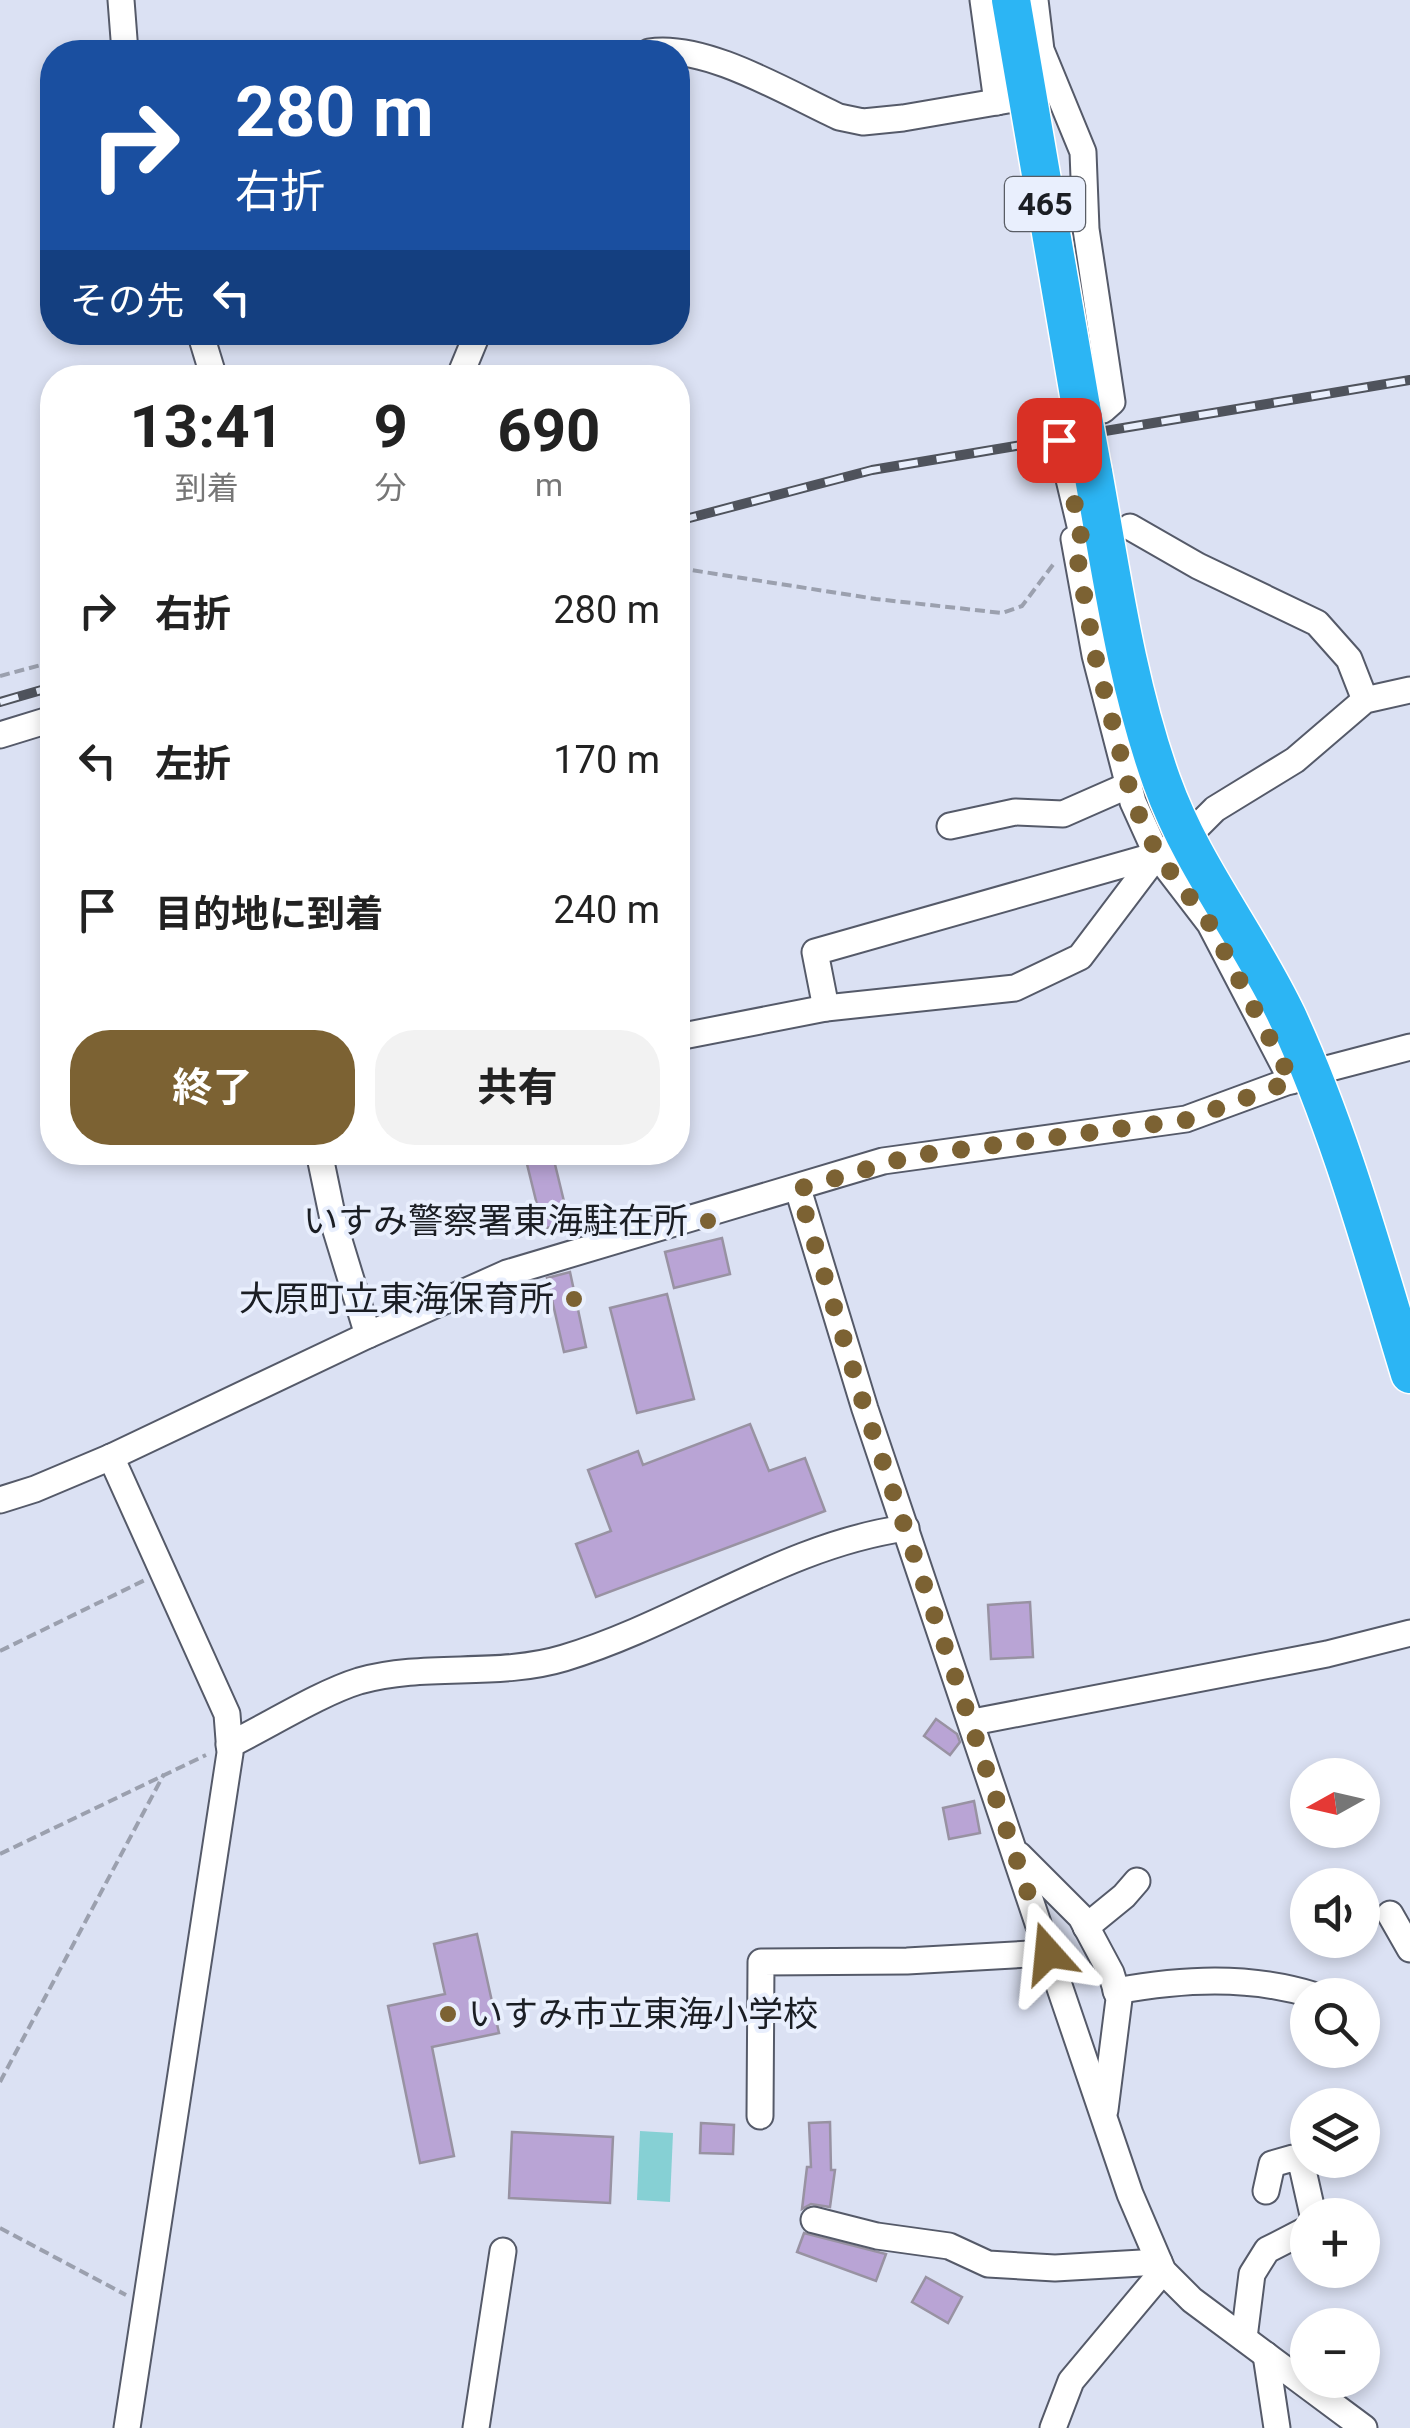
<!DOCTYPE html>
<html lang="ja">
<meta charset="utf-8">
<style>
body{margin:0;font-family:Roboto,"Noto Sans JP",sans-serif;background:#f2f2f2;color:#222;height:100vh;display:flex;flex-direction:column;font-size:38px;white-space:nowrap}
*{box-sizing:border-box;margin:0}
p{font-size:32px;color:#767676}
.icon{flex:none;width:55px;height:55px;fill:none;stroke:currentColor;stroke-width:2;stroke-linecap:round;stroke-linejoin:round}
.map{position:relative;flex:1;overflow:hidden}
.panel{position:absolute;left:40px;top:365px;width:650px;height:800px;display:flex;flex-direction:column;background:#fff;border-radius:40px;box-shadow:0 5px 15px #0003}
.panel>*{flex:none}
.guide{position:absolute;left:40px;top:40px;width:650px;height:305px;border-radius:40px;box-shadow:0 5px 15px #0003;background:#1a4fa0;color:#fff;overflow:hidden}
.needle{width:65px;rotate:262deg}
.tools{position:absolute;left:1290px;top:1758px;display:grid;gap:20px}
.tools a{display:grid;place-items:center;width:90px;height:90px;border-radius:50%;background:#fff;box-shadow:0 5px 15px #0003;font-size:50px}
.pin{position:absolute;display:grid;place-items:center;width:85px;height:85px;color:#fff;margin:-42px;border-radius:20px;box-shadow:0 5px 15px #0006}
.me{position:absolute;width:110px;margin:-55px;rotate:342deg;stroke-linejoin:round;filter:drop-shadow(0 0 8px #0008)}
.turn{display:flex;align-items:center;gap:35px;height:210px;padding:0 30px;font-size:45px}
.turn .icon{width:130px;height:130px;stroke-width:2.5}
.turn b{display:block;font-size:70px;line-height:85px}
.then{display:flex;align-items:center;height:95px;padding:0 30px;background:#0003;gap:20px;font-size:38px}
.eta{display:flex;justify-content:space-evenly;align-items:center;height:170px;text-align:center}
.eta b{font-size:60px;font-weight:700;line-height:70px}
.action{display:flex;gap:20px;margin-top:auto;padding:20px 30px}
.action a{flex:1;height:115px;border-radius:40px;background:#7c6233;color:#fff;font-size:40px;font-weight:700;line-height:115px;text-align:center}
.action a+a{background:#f2f2f2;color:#222}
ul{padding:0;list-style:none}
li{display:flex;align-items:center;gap:30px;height:150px;padding:0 30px}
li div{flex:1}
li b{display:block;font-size:38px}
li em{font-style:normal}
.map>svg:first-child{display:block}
.water{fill:#86d0d4}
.building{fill:#b9a4d5;stroke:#9892a2;stroke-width:2.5}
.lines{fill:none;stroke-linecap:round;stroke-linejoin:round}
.minor-casing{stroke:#555a69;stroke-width:29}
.highway-casing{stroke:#fff;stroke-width:41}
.path{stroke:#9ba0ae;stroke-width:4;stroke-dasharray:10 5;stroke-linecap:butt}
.minor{stroke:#fff;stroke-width:25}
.highway{stroke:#2cb5f4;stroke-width:38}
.rail-casing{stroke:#4f535c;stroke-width:10}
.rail{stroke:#e9effd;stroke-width:6;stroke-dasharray:19;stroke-linecap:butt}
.highway-bridge-casing{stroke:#fff;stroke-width:41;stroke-linecap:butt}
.highway-bridge{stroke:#2cb5f4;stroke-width:38}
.route{stroke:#7c6233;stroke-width:18;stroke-dasharray:0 32.4}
.poi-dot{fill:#7c6233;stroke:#e9effd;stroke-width:4}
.labels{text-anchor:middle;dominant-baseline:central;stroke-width:8;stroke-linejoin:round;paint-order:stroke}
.shield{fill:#e9effd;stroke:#595d65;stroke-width:2.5}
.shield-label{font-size:32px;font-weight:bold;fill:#1b1e24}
.poi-label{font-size:35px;fill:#1b1e24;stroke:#e9effd;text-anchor:end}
</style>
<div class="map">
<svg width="1410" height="2428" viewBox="0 0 1410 2428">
<rect width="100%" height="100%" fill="#dbe1f3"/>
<!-- water -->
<polygon class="water" points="640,2131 673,2133 670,2202 637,2200"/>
<!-- building -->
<g class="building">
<polygon points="524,1152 552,1152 569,1222 543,1229"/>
<polygon points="722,1238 730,1274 674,1288 665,1252"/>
<polygon points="570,1272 586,1347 564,1352 547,1278"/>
<polygon points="667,1294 694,1399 637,1413 610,1308"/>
<polygon points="750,1424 769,1471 805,1458 825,1511 596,1597 576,1544 611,1531 588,1470 638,1451 643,1465"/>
<polygon points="1030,1602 1033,1657 991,1659 988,1605"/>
<polygon points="936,1719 957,1734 960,1742 950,1755 924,1736"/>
<polygon points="974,1801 980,1833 949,1839 943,1808"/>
<polygon points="477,1934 499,2033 432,2047 454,2156 420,2163 388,2006 445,1994 434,1944"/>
<polygon points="830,2122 831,2170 835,2170 830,2207 811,2204 802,2209 807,2167 811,2167 809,2123"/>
<polygon points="701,2123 734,2125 733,2154 700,2153"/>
<polygon points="512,2132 613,2137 610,2203 509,2198"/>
<polygon points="804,2233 886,2254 876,2281 797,2252"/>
<polygon points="926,2277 962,2297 948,2323 912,2302"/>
</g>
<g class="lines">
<defs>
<g id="minor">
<polyline points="121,0 125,52"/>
<polyline points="983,0 997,102"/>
<polyline points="1035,0 1041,50 1083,152 1086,229 1112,402 1103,410"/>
<path d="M 649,52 C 705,43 787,93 839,117 L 863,122 L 903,118 L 1008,100"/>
<polyline points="200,332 214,378"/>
<polyline points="459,378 478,332"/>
<polyline points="1063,418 1055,420 1082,534 1074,539 1095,655 1133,802 1157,855 1210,924 1292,1081"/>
<polyline points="1130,527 1198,566 1317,623 1349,659 1365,700"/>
<polyline points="0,735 52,719"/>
<polyline points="950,826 1015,812 1063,814 1129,785"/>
<polyline points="826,1008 815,952 1157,855 1186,838 1215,809 1295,760 1365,700 1410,690"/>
<polyline points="678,1037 826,1008 1015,988 1080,957 1157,855"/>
<polyline points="319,1152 334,1224 368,1335"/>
<polyline points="798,1189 865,1409 1048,1953 1130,2194 1163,2271 1192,2300 1364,2428"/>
<polyline points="111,1457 227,1714 230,1753 127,2428"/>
<polyline points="0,1500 35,1489 111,1457 368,1335 507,1273 883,1161 1186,1119 1311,1073 1410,1047"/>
<polyline points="973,1722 1327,1654 1410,1633"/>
<path d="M 229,1745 C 268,1726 320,1693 359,1681 C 426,1662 498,1678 564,1658 C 681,1623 784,1545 906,1528"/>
<polyline points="1019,1855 1081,1917 1111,1973 1119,1999 1105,2110"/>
<polyline points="1390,1914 1410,1949"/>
<polyline points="1086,1927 1124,1896 1137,1881"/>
<path d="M 1116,1991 C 1182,1979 1248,1975 1313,1995"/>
<polyline points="760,2116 761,1962 907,1961 1048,1953"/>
<polyline points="1266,2191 1272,2164 1293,2158 1302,2166 1313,2215"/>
<polyline points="814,2220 877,2236 949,2246 988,2264 1055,2268 1159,2262"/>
<polyline points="1244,2338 1252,2274 1267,2250 1308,2229"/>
<polyline points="1266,2355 1277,2428"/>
<polyline points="476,2428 503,2251"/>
<polyline points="1053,2428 1071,2381 1163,2271"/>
</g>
<g id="highway">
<polyline points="1011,0 1081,407"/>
<path d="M 1093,472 C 1112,576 1126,682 1162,782 C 1192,866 1249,936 1287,1016 C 1340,1131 1373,1253 1410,1374"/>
</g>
</defs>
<!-- minor casing -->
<use href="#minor" class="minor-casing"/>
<!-- highway casing -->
<use href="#highway" class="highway-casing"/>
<!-- path -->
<g class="path">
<polyline points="678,568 876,599 1002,613 1022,606 1055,562"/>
<polyline points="0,676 52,662"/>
<polyline points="0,1651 145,1580"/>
<polyline points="0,1854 206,1755"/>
<polyline points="0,2082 164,1774"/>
<polyline points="0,2228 126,2295"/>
</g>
<!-- minor -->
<use href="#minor" class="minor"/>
<!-- highway -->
<use href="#highway" class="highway"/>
<defs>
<g id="rail">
<polyline points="678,521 872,470 1410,380"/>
<polyline points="0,702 52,687"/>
</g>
</defs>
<!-- rail casing -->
<use href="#rail" class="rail-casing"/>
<!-- rail -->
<use href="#rail" class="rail"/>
<defs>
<polyline id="highway-bridge" points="1081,407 1093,472"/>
</defs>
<!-- highway-bridge casing -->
<use href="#highway-bridge" class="highway-bridge-casing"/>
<!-- highway-bridge -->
<use href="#highway-bridge" class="highway-bridge"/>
</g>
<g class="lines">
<!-- route -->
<polyline class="route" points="1048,1953 865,1409 798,1189 912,1156 1186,1120 1292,1081 1210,924 1158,855 1133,802 1095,655 1074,539 1082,534 1059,440"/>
</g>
<!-- markers -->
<g class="poi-dot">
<circle cx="708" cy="1221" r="10"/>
<circle cx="574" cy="1299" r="10"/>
<circle cx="448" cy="2014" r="10"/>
</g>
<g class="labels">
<!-- shield labels -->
<rect class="shield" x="1005" y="177" width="80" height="54" rx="8"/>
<g class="shield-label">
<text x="1045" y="204">465</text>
</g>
<!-- poi labels -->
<g class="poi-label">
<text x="688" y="1221">いすみ警察署東海駐在所</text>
<text x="554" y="1299">大原町立東海保育所</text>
<text x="468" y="2014" text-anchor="start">いすみ市立東海小学校</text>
</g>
</g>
</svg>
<div class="tools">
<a><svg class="needle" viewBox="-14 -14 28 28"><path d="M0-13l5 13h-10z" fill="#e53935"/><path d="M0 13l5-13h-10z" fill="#767676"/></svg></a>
<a><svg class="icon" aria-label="sound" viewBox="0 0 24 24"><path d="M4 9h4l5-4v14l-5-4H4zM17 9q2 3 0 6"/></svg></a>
<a><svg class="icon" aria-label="search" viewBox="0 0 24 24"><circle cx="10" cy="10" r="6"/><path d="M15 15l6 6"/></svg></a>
<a><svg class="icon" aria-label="layers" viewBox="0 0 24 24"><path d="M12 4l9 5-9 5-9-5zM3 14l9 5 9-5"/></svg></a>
<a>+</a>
<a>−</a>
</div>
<div class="pin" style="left:1059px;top:440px;background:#d93025"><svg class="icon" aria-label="arrive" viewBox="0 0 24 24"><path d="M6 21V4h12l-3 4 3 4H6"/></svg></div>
<svg class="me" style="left:1048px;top:1953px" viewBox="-20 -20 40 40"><path d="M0-17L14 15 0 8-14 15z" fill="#7c6233" stroke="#fff" stroke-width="4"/></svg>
<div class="guide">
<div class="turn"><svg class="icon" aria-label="right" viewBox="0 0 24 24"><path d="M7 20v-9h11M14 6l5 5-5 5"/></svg><div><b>280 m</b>右折</div></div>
<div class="then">その先<svg class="icon" aria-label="left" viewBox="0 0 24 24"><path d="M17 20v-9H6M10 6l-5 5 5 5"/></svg></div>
</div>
<section class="panel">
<div class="eta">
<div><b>13:41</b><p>到着</p></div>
<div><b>9</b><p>分</p></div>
<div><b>690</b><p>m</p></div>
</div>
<ul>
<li><svg class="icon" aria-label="right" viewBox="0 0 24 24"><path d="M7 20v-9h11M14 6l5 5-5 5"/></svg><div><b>右折</b></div><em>280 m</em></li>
<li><svg class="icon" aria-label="left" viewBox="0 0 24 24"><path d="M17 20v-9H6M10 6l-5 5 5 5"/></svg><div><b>左折</b></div><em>170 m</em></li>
<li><svg class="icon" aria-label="arrive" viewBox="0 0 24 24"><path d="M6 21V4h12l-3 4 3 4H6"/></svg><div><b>目的地に到着</b></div><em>240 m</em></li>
</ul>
<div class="action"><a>終了</a><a>共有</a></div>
</section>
</div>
